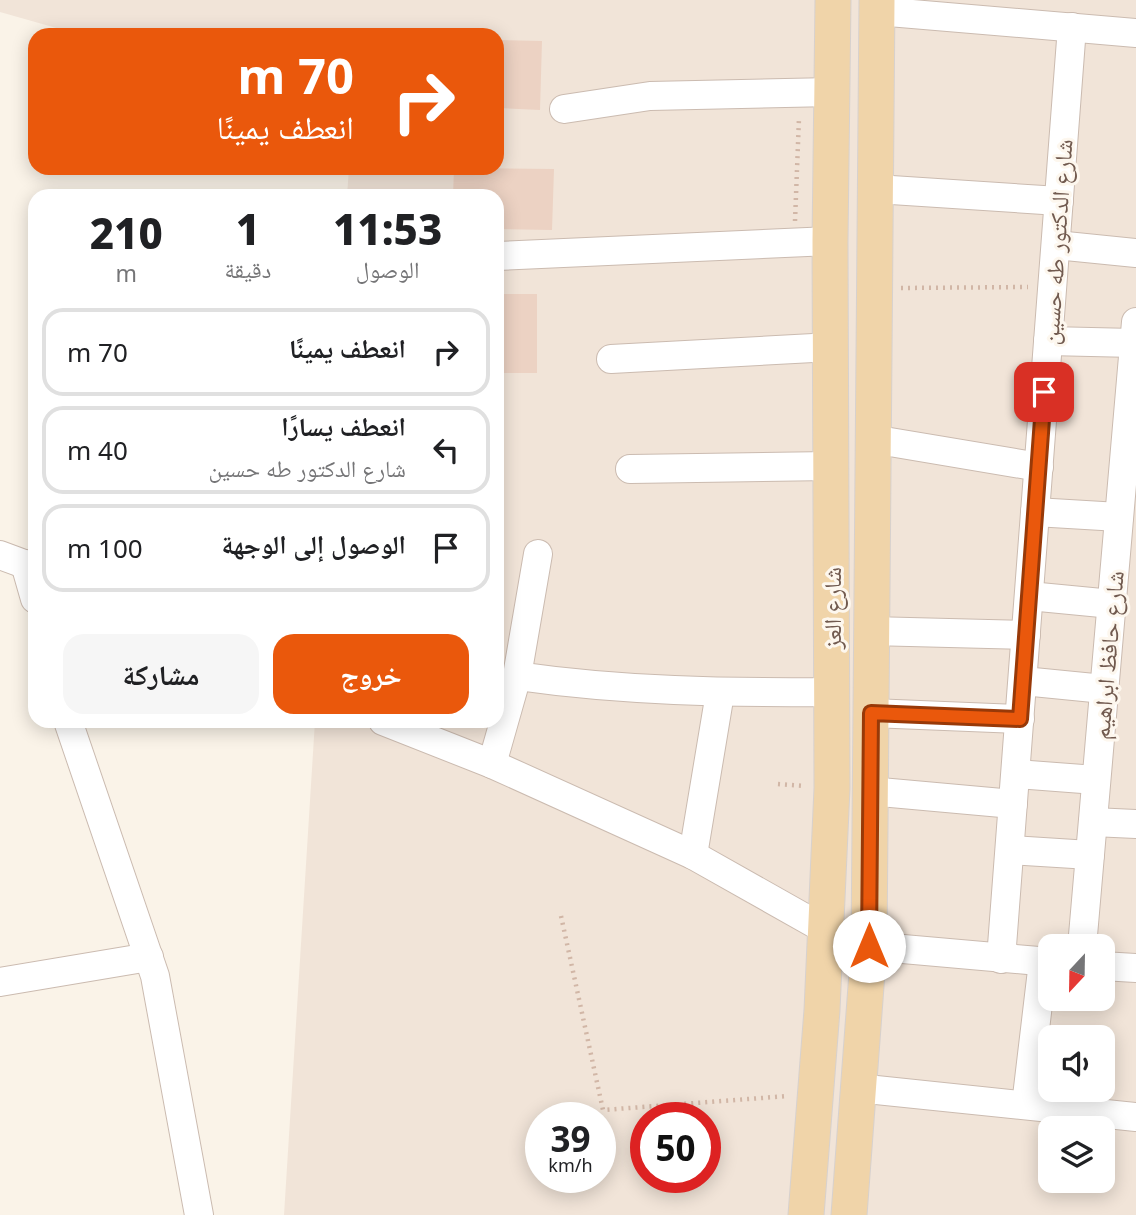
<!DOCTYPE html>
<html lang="ar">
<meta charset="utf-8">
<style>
body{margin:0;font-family:"Noto Sans","Noto Naskh Arabic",sans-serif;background:#f6f6f6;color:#202124;direction:rtl;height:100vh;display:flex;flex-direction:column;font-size:26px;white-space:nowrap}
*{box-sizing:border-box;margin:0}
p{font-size:23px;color:#757577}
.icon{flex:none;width:38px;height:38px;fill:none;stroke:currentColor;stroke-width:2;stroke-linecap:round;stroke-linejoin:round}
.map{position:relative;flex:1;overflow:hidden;direction:ltr}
.details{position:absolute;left:28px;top:189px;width:476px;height:539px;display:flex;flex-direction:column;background:#fff;border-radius:21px;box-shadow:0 4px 18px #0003;direction:rtl}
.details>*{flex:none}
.guide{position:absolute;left:28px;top:28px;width:476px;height:147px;border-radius:21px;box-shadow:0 4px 18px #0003;direction:rtl;background:#ea580c;color:#fff;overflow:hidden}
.needle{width:46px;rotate:202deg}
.controls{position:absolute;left:1038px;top:934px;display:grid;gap:14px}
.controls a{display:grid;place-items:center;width:77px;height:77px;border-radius:14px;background:#fff;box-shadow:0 4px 18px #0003;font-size:35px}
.speed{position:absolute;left:525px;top:1102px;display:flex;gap:14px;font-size:35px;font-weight:700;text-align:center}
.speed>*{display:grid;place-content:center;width:91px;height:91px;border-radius:50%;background:#fff;box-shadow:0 4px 18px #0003;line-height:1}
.speed small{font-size:18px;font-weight:400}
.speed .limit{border:10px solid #d22;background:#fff;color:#111}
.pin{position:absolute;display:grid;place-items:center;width:60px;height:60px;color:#fff;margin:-30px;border-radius:14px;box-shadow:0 4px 10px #0006}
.me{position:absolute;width:77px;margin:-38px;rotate:0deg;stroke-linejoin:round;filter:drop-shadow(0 0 5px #0008)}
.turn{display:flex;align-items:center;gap:24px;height:147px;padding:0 35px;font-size:32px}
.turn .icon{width:91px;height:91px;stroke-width:2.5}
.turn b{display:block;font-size:49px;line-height:60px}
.eta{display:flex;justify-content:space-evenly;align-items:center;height:119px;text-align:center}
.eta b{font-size:42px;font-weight:800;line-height:49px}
.cta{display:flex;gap:14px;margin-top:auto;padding:14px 35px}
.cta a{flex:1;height:80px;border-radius:21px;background:#ea580c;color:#fff;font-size:28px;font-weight:800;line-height:80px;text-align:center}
.cta a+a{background:#f6f6f6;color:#202124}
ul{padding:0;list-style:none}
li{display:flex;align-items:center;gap:21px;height:88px;margin:0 14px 10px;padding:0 21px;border:4px solid #e0e0e0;border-radius:21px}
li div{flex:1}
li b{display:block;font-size:26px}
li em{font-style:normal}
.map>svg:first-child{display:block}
.residential{fill:#f1e4d8;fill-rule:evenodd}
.building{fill:#ecd2c3}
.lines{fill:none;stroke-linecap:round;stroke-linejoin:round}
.minor-casing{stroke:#cbbbb0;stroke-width:30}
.major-casing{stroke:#d7d1ce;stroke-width:37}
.path{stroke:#d1b6a6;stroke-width:4.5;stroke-dasharray:2 5;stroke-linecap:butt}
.minor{stroke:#fff;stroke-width:28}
.major{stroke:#f0d4a9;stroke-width:35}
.route-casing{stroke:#983908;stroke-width:18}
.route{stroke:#ea580c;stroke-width:12}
.labels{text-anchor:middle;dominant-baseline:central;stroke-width:6;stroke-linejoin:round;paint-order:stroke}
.street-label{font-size:24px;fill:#715a4f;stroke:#fdf7ee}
</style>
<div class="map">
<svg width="1136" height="1215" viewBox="0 0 1136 1215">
<rect width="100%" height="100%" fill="#faf3e8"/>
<!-- residential -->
<path class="residential" d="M 0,0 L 1136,0 L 1136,1215 L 284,1215 L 315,721 L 497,721 L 497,196 L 347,196 L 349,168 L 497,168 L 497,35 L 81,35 L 0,12 ZM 1050,947 L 1102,947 L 1102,999 L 1050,999 ZM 1050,1038 L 1102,1038 L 1102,1090 L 1050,1090 ZM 541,1118 L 600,1118 L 600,1178 L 541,1178 ZM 646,1118 L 705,1118 L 705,1178 L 646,1178 ZM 1050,1129 L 1102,1129 L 1102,1181 L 1050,1181 Z"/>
<!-- building -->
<g class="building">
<polygon points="497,40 542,41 540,110 497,108"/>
<polygon points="454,168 554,169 552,230 497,229 497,196 453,196"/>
<rect x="497" y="294" width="40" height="79"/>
</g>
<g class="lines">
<defs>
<g id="minor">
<polyline points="877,11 1136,33"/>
<polyline points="564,109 650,96 832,92"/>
<polyline points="876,189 1059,201"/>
<polyline points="1056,245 1136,253"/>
<polyline points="497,256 830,241"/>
<polyline points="1048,341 1134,343"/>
<polyline points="611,359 832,347"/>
<polyline points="872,439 1039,467"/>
<polyline points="630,469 830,466"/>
<polyline points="1035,512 1119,517"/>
<polyline points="0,555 35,568"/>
<polyline points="25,564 35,599"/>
<polyline points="1029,596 1112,604"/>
<polyline points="870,631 1026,635"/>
<path d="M 517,676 C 622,691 726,693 832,692"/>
<polyline points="1023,681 1104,689"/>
<polyline points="871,713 1020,719"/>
<polyline points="68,721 155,976 199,1215"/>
<polyline points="383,721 492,764 693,855 826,930 869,946 1050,962"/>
<polyline points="492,764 517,676 538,554"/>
<polyline points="1016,774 1096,780"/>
<polyline points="869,791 1013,804"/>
<polyline points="1093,822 1136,824"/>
<polyline points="1010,850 1090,855"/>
<polyline points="693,855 720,693"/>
<polyline points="1082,947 1136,322"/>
<polyline points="1001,959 1072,27"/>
<polyline points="1102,966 1136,968"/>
<polyline points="0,982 149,957"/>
<polyline points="857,1088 1136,1117"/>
<polyline points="1026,1105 1043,962"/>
</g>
<g id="major">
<polyline points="806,1215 822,1010 832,788 830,241 833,0"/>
<polyline points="849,1215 869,946 877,0"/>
</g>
</defs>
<!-- minor casing -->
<use href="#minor" class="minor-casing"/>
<!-- major casing -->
<use href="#major" class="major-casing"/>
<!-- path -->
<g class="path">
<polyline points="795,221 799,118"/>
<polyline points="901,288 1028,287"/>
<polyline points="778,784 805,786"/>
<polyline points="561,916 603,1110 788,1096"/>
</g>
<!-- minor -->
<use href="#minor" class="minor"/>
<!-- major -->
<use href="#major" class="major"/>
</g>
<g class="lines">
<defs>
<polyline id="route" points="869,946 871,713 1020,719 1044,392"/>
</defs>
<!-- route casing -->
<use href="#route" class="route-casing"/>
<!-- route -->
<use href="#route" class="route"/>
</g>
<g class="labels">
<!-- street labels -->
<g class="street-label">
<text transform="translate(1056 242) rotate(-86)">شارع الدكتور طه حسين</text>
<text transform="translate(831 608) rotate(-90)">شارع العز</text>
<text transform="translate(1107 655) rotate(-85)">شارع حافظ ابراهيم</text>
</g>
</g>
</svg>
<div class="controls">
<a><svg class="needle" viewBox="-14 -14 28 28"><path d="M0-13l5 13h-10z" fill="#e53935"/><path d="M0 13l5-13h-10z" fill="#757577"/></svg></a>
<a><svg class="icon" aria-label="sound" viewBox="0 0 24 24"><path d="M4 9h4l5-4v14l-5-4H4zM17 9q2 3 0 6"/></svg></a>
<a><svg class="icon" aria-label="layers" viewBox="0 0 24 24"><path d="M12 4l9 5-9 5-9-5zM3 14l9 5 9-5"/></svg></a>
</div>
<div class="speed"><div>39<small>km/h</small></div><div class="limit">50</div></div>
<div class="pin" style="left:1044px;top:392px;background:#d93025"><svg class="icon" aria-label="arrive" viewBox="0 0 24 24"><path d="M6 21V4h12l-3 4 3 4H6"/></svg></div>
<svg class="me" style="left:869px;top:946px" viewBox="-20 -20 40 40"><circle r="19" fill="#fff"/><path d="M0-13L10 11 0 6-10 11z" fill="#ea580c"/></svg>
<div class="guide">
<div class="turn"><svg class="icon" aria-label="right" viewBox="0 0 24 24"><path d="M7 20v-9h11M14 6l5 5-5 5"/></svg><div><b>70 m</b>انعطف يمينًا</div></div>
</div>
<section class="details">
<div class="eta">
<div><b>11:53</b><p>الوصول</p></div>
<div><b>1</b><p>دقيقة</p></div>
<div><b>210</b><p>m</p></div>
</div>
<ul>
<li><svg class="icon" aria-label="right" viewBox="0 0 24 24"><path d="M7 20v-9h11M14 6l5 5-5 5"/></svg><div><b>انعطف يمينًا</b></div><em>70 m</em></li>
<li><svg class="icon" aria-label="left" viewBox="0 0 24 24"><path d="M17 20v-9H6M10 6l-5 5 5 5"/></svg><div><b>انعطف يسارًا</b><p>شارع الدكتور طه حسين</p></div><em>40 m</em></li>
<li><svg class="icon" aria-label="arrive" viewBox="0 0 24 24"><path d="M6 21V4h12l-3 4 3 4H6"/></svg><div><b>الوصول إلى الوجهة</b></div><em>100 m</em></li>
</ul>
<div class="cta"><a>خروج</a><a>مشاركة</a></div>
</section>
</div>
